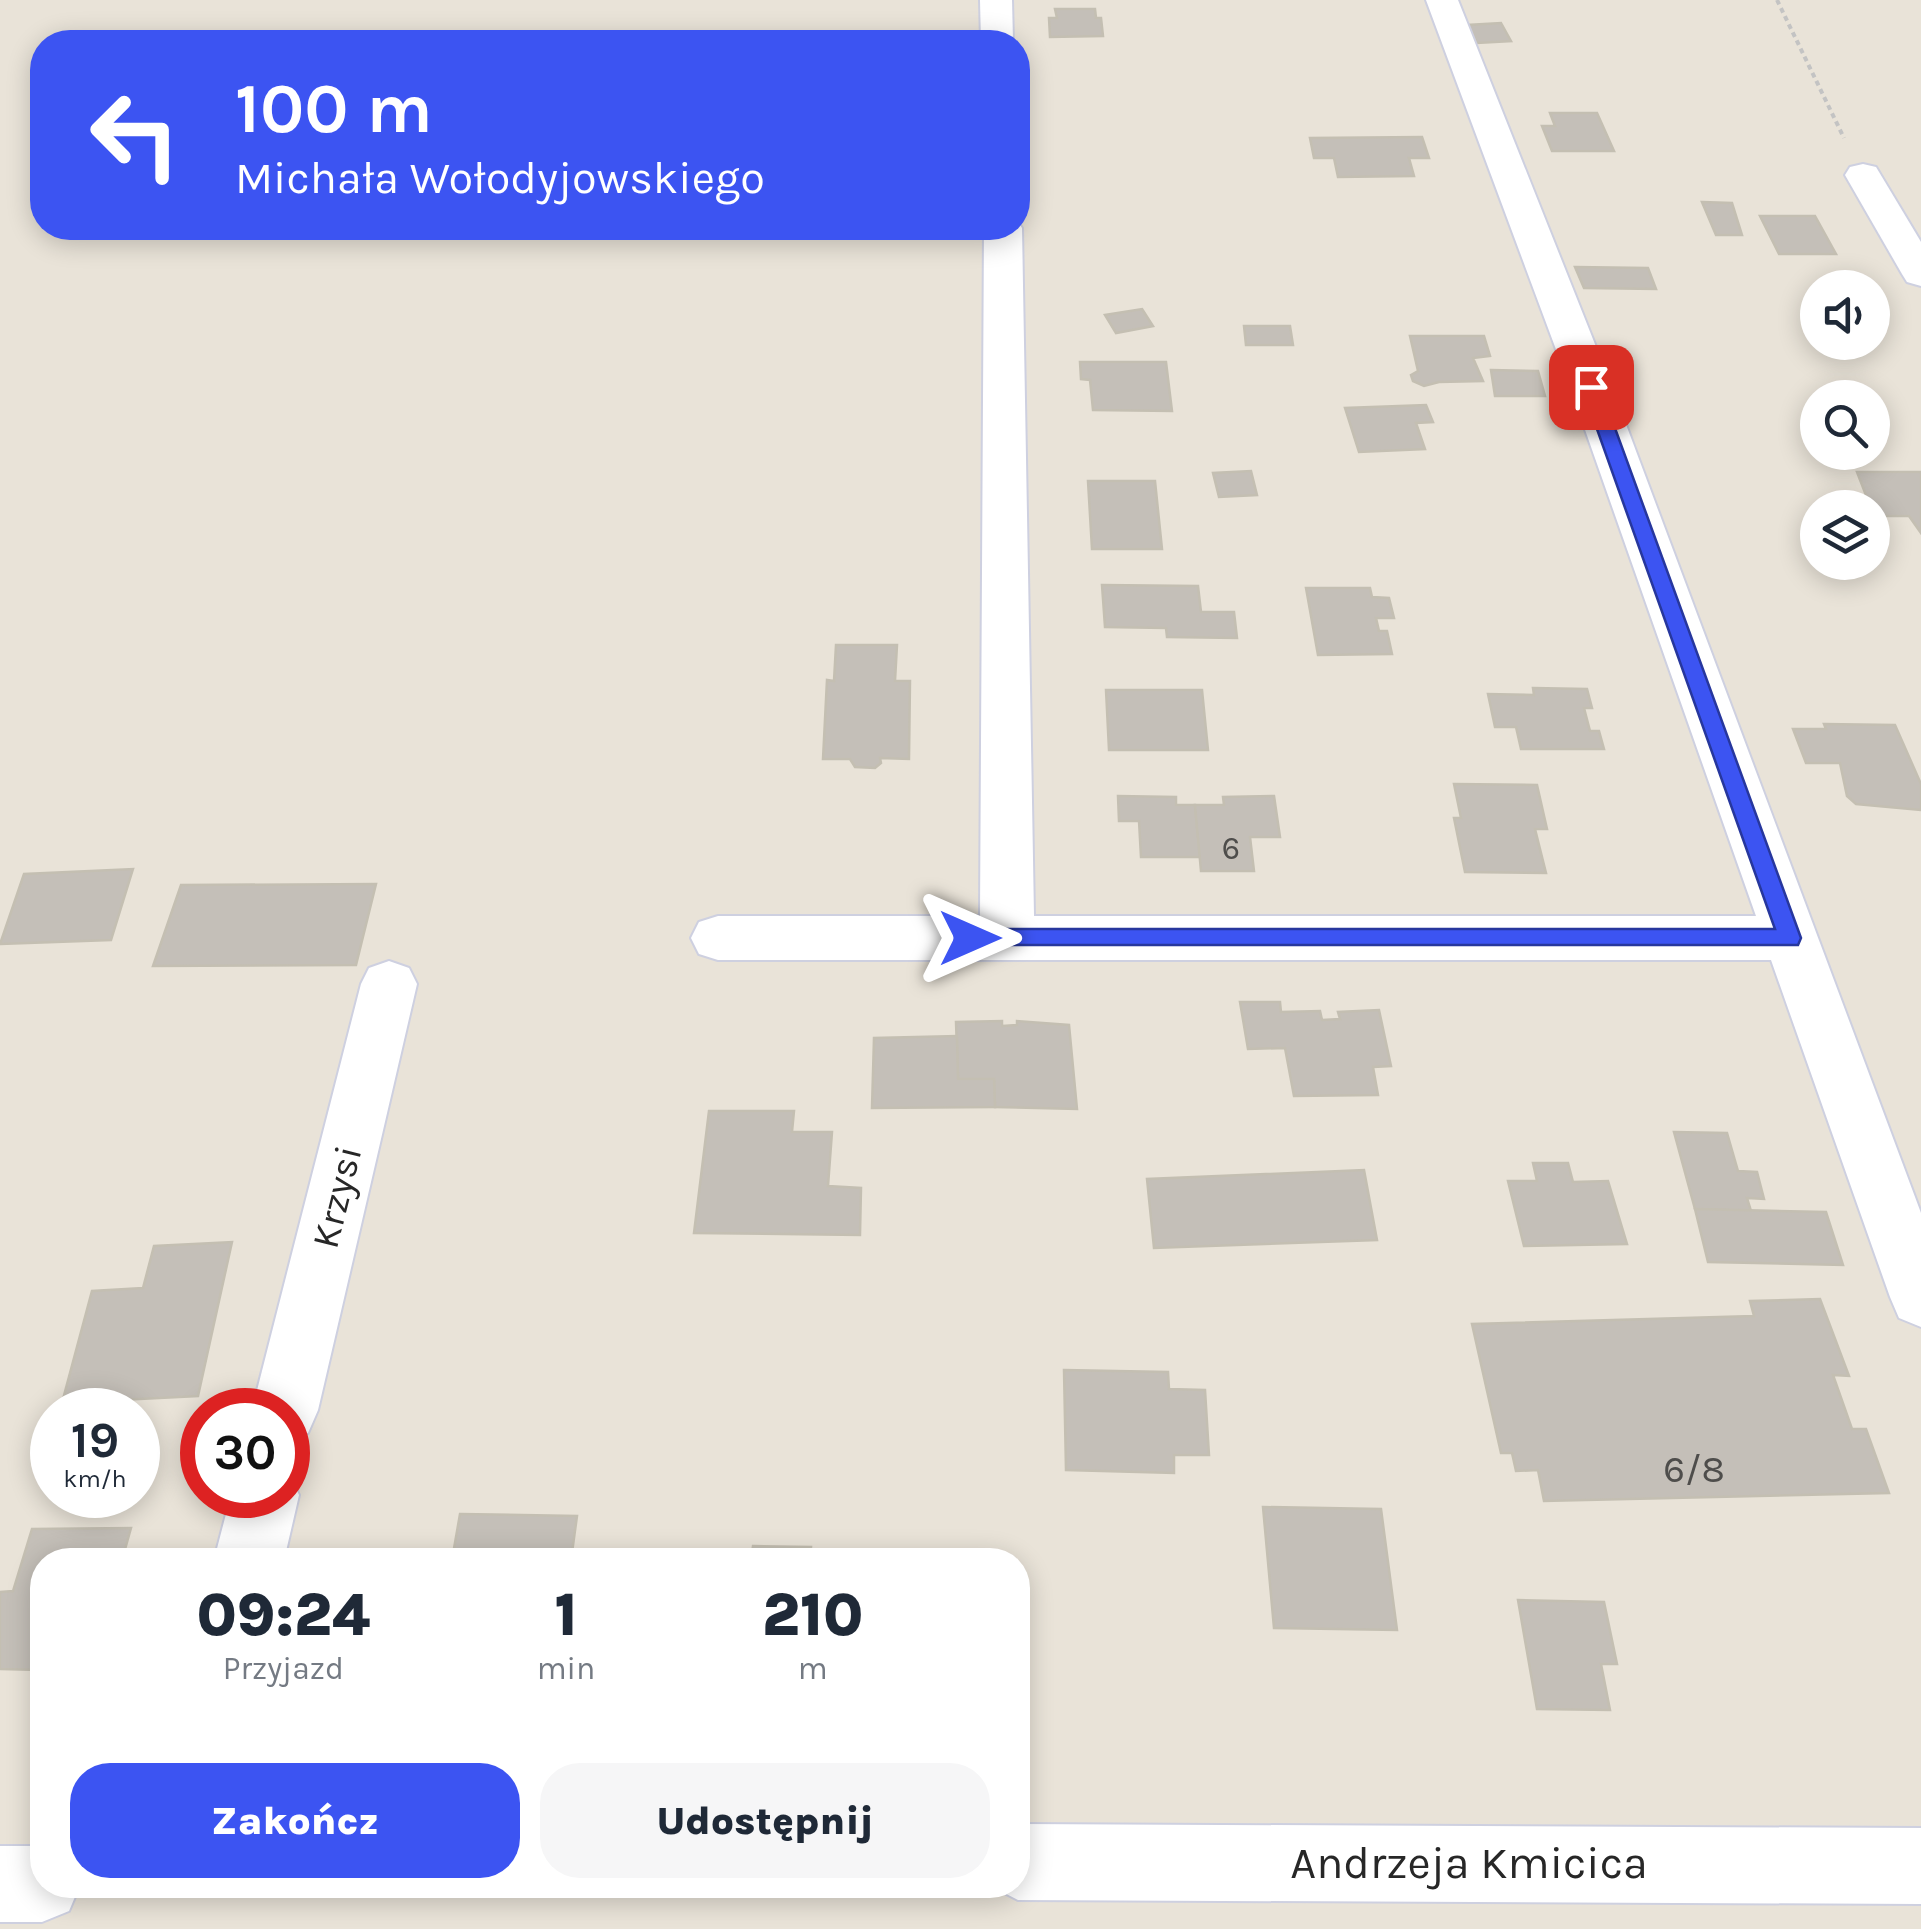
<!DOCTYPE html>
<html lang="pl">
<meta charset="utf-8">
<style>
body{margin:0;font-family:Karla,sans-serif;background:#f6f6f7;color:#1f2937;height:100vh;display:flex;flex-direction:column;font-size:38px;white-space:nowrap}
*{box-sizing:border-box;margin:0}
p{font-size:32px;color:#747a83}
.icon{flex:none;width:55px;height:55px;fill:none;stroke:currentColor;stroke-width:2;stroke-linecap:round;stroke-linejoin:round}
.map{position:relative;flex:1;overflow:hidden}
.panel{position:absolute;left:30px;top:1548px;width:1000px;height:350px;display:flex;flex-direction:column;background:#fff;border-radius:40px;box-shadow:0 5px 25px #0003}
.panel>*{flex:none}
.guide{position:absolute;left:30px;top:30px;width:1000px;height:210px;border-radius:40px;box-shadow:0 5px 25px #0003;background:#3c54f2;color:#fff;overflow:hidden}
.controls{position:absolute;left:1800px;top:270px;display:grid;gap:20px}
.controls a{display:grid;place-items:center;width:90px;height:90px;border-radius:50%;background:#fff;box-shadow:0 5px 25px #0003;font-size:50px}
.speed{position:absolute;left:30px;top:1388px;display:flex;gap:20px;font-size:50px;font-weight:700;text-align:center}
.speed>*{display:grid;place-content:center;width:130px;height:130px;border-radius:50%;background:#fff;box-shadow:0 5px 25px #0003;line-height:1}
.speed small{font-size:25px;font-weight:400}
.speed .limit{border:15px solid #d22;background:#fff;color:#111}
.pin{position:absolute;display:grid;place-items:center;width:85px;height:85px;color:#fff;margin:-42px;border-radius:20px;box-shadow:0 5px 15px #0006}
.me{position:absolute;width:110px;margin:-55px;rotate:90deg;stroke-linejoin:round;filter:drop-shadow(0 0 8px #0008)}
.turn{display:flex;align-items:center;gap:35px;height:210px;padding:0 40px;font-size:45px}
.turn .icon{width:130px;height:130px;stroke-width:2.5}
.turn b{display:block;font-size:70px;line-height:85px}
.eta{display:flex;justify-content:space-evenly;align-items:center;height:170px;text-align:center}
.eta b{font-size:60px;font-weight:800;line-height:70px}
.action{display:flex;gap:20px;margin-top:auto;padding:20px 40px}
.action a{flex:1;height:115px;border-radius:40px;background:#3c54f2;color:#fff;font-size:40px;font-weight:800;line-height:115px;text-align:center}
.action a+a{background:#f6f6f7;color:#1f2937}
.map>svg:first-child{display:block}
.building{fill:#c4bfb8;stroke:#c4bfb2;stroke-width:2.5}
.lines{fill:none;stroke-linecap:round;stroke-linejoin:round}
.minor-casing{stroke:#ced0e0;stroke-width:4}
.path{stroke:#c3c3c3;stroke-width:4;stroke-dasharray:5 4;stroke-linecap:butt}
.minor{fill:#fff;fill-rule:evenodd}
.route{fill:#3c54f2;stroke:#27379d;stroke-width:2.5}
.labels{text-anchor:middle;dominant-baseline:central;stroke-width:8;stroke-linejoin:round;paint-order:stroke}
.number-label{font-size:32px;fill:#4e4d4b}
.street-label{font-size:38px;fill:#272727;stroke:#fff}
.near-number-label{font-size:38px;fill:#4e4d4b}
.near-street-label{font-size:45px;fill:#272727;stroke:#fff}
</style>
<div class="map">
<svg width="1921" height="1929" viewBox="0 0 1921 1929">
<rect width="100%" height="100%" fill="#e9e3d8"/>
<!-- building -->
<g class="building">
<polygon points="1055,9 1095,9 1096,18 1101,18 1103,36 1050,37 1049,18 1057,18"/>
<polygon points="1501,23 1511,41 1477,43 1468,25"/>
<polygon points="1550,113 1597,113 1614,151 1552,151 1542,126 1555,126"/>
<polygon points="1422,137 1429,158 1409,158 1414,176 1338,177 1334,158 1314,158 1310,138"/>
<polygon points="1702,202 1732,203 1742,235 1716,235"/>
<polygon points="1760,216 1815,216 1836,254 1779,254"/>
<polygon points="1575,267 1648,268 1656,289 1584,288"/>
<polygon points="1142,309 1153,326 1116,333 1105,315"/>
<polygon points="1244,326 1290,326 1293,345 1246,345"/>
<polygon points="1410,336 1484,336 1490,356 1473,358 1483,381 1439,382 1424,386 1413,381 1411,375 1418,371"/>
<polygon points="1080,362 1166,362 1172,411 1093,410 1090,380 1081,379"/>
<polygon points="1491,370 1538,371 1545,396 1495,396"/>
<polygon points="1426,405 1433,422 1416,423 1425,449 1359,452 1345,408"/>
<polygon points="1251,471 1257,495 1219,497 1213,473"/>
<polygon points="1857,472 1921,472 1921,533 1909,516 1874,516"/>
<polygon points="1088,481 1155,481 1162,549 1092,549"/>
<polygon points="1102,585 1198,586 1201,612 1234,612 1237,638 1167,637 1166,628 1105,627"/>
<polygon points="1306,588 1370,588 1372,597 1389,598 1394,618 1376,618 1379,631 1387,631 1392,654 1318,655"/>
<polygon points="836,645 897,645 895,681 910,681 909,759 880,758 881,763 875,768 855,767 850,759 823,759 827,680 834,681"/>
<polygon points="1533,688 1587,689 1592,708 1584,708 1590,731 1599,731 1604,749 1521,749 1516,727 1495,727 1488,694 1534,695"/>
<polygon points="1106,690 1202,690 1208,750 1109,750"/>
<polygon points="1824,724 1895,725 1921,784 1921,810 1856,804 1847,796 1840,763 1806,763 1793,729 1826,729"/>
<polygon points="1454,784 1537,785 1547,829 1535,829 1546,873 1465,872 1454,818 1461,818"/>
<polygon points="1118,796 1176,797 1176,805 1195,805 1200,857 1141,857 1139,821 1119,821"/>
<polygon points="1274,796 1280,837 1250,837 1254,871 1201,871 1195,805 1224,805 1223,797"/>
<polygon points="133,869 111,940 0,944 24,874"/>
<polygon points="376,884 356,965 153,966 181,885"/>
<polygon points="1240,1002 1280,1002 1281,1012 1320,1011 1322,1020 1340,1019 1338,1012 1379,1010 1391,1066 1373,1067 1378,1095 1294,1096 1285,1048 1248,1049"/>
<polygon points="1002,1021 1002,1026 1017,1025 1017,1021 1069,1025 1077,1109 995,1107 994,1079 958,1079 956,1022"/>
<polygon points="957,1036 958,1079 994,1079 995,1107 872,1108 874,1038"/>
<polygon points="709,1111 794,1111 792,1132 832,1132 828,1186 861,1188 860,1235 694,1233"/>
<polygon points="1674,1132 1727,1133 1738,1171 1757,1172 1764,1199 1747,1198 1751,1211 1695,1209"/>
<polygon points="1533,1163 1568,1163 1573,1182 1608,1181 1627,1244 1524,1246 1508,1181 1537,1181"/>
<polygon points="1364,1170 1377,1240 1154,1248 1147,1179"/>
<polygon points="1695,1209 1826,1212 1843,1265 1708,1262"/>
<polygon points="232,1242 198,1396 62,1403 92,1291 143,1288 154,1246"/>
<polygon points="1820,1299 1849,1376 1833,1375 1852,1429 1866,1429 1889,1493 1544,1501 1538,1470 1516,1471 1512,1453 1501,1453 1472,1324 1754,1316 1750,1301"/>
<polygon points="1064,1370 1168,1372 1169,1389 1205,1390 1209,1455 1174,1455 1174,1473 1066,1470"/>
<polygon points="1263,1507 1381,1509 1397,1630 1274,1628"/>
<polygon points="460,1514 577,1516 571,1560 452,1560"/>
<polygon points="131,1528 122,1560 42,1560 42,1691 34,1691 40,1670 0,1669 0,1592 13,1591 32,1529"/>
<polygon points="753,1546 811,1547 810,1560 751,1560"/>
<polygon points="1518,1600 1604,1602 1617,1664 1601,1664 1610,1710 1537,1709"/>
</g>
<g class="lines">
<defs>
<g id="minor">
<polygon points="980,0 1012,0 1013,42 981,42"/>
<polygon points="1426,0 1458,0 1612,387 1921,1213 1921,1327 1899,1318 1890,1297 1771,960 718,960 699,954 691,938 699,922 718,916 980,916 984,228 1018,228 1018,222 1022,228 1034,916 1756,916 1570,387"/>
<polygon points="1863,164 1876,167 1921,242 1921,286 1907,282 1902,274 1845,175 1850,167"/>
<polygon points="389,961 409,968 417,984 318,1410 308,1433 288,1441 288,1410 252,1410 361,984 369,968"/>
<polygon points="288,1471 299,1495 284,1560 214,1560 231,1495 288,1495"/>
<polygon points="1018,1824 1921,1828 1921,1904 1018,1900 989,1885 1018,1885"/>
<polygon points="0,1846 42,1846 42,1885 80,1885 69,1911 42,1922 0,1922"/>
</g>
</defs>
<!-- minor casing -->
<use href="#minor" class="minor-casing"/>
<!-- path -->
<polyline class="path" points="1777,0 1844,138"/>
<!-- minor -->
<use href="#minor" class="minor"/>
</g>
<!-- route -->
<polygon class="route" points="1591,381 1600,387 1801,938 1798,945 963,945 959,938 970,929 1775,929 1582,387"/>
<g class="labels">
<!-- number labels -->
<g class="number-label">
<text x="1231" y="848">6</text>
</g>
<!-- street labels -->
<g class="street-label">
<text transform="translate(337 1197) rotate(-76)">Krzysi</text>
</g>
<!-- near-number labels -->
<g class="near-number-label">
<text x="1694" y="1469">6/8</text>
</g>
<!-- near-street labels -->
<g class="near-street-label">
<text x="1469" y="1863">Andrzeja Kmicica</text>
</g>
</g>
</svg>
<div class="controls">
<a><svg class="icon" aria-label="sound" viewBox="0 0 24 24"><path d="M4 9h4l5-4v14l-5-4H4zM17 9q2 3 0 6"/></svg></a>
<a><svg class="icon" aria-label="search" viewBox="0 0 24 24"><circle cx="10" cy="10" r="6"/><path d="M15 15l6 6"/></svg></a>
<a><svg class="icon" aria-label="layers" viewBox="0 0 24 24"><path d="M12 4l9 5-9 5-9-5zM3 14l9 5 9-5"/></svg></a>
</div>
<div class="speed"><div>19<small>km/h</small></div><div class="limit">30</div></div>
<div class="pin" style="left:1591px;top:387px;background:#d93025"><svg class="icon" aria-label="arrive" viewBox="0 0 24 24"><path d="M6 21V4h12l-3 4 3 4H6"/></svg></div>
<svg class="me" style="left:970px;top:938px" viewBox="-20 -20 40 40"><path d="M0-17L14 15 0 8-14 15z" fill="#3c54f2" stroke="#fff" stroke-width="4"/></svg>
<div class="guide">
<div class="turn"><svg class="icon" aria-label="left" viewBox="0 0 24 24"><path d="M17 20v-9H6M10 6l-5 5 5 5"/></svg><div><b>100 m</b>Michała Wołodyjowskiego</div></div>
</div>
<section class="panel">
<div class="eta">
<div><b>09:24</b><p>Przyjazd</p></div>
<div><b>1</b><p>min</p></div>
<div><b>210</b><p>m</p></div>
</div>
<div class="action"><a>Zakończ</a><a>Udostępnij</a></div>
</section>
</div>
